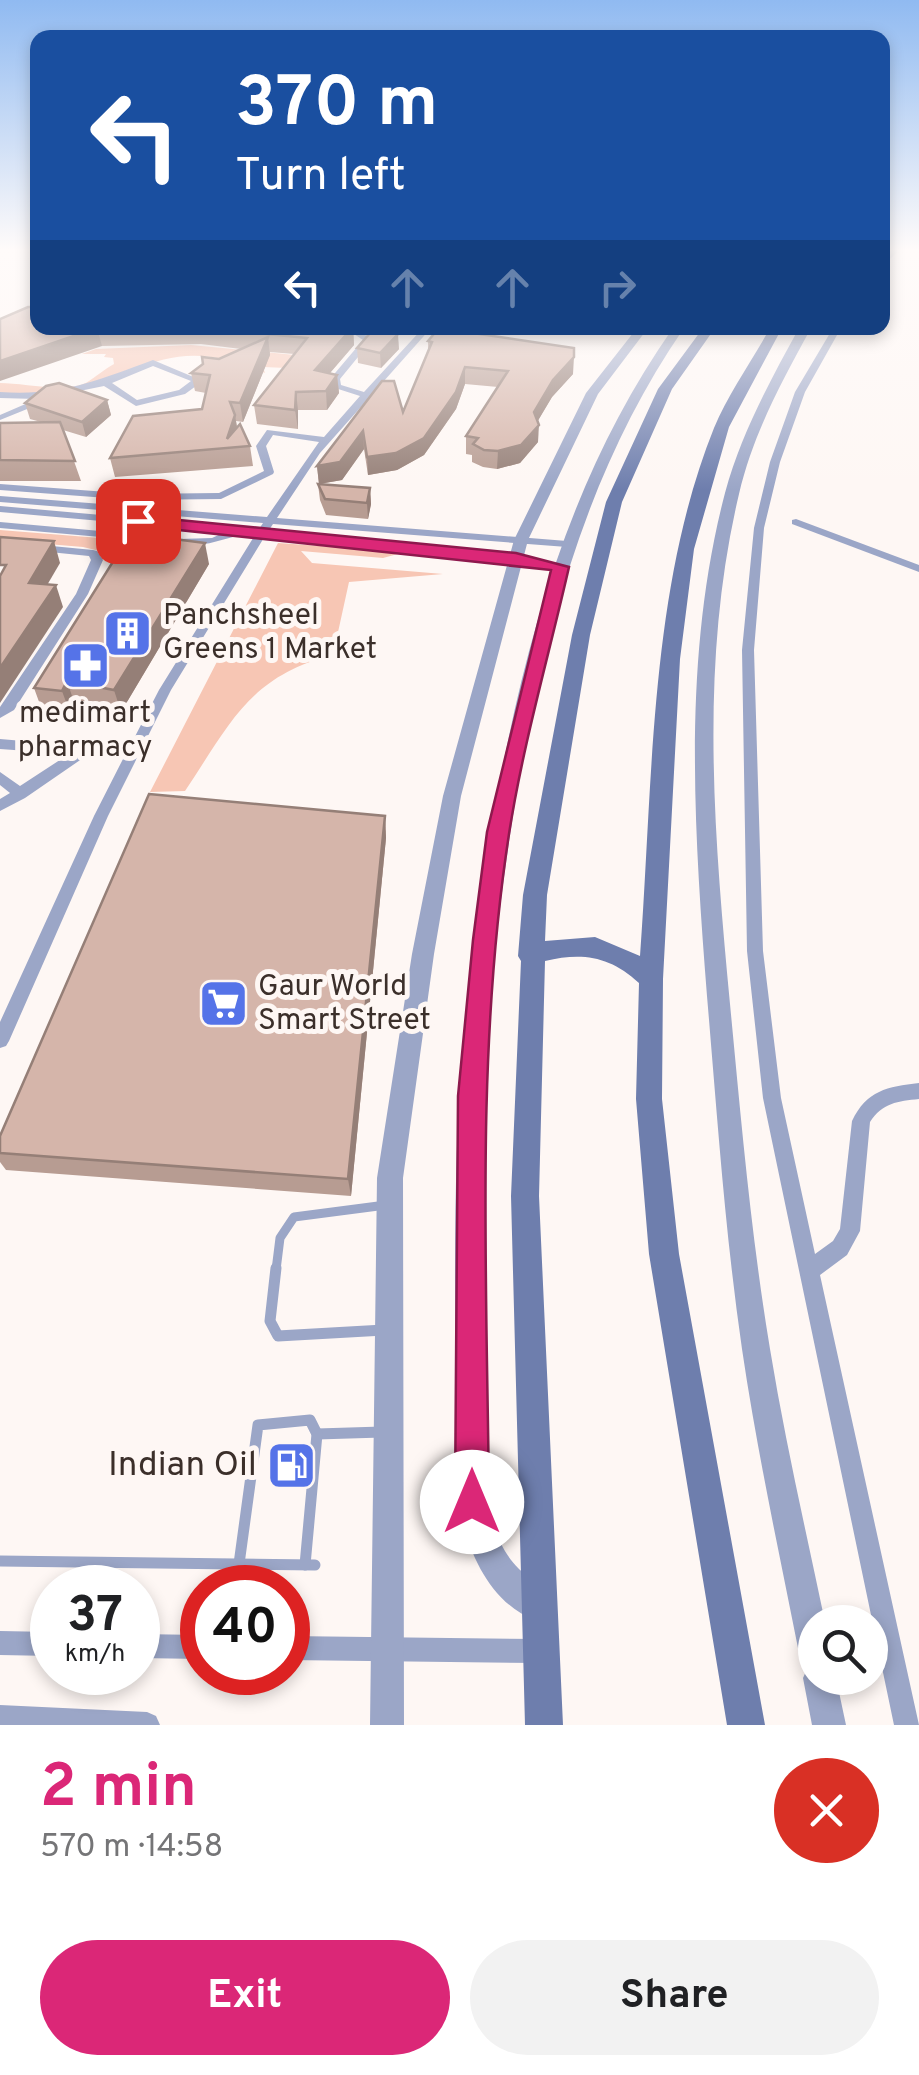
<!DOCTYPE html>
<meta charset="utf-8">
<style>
body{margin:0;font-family:Overpass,sans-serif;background:#f2f2f2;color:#202124;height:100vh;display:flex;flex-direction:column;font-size:38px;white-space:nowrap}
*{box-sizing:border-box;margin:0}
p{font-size:32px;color:#757577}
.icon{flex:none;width:55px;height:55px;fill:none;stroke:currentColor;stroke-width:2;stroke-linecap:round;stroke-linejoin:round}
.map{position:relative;height:1725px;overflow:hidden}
.panel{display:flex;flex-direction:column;background:#fff;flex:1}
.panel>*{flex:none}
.top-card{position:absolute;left:30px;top:30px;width:860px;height:305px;border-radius:20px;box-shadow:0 5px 15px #0003;background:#1a4fa0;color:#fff;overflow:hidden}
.buttons{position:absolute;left:798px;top:1605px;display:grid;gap:20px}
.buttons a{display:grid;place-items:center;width:90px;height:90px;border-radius:50%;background:#fff;box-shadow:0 5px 15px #0003;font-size:50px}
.speed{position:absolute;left:30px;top:1565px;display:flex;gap:20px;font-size:50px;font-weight:700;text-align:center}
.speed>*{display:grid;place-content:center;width:130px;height:130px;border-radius:50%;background:#fff;box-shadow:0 5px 15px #0003;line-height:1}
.speed small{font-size:25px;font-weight:400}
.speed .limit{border:15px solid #d22;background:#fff;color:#111}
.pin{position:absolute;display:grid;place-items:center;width:85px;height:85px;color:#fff;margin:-42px;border-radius:20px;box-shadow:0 5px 15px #0006}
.me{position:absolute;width:110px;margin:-55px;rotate:0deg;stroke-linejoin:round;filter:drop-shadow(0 0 8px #0008)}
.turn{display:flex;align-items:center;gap:35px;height:210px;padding:0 40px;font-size:45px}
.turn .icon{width:130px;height:130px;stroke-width:2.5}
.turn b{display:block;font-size:70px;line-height:85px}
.lanes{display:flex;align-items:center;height:95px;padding:0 40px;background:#0003;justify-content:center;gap:50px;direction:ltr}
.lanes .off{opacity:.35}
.round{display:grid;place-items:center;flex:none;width:105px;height:105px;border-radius:52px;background:#f2f2f2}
.overview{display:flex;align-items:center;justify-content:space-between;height:170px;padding:0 40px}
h1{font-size:60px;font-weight:700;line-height:75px;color:#db2777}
.action{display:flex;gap:20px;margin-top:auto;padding:20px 40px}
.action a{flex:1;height:115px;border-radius:60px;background:#db2777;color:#fff;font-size:40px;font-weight:700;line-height:115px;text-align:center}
.action a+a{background:#f2f2f2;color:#202124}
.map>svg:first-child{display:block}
.green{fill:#f7c6b4}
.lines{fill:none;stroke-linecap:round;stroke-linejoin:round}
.service-far1{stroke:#9ba6c7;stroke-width:9}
.service{stroke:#9ba6c7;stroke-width:11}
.minor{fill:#9ba6c7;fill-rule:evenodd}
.tertiary{fill:#9ba6c7;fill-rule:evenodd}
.secondary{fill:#6e7ead;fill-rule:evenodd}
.wall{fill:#b79c92}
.shaded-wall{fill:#957f77}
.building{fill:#d5b5aa;stroke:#957f77;stroke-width:2.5}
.route{fill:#db2777;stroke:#8e194d;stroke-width:2.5}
.labels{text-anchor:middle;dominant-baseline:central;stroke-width:10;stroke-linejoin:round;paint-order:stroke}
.poi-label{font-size:30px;fill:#3b2f2a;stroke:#fef7f4;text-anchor:start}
.near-poi-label{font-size:35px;fill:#3b2f2a;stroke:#fef7f4;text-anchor:end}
</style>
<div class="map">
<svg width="919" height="1725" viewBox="0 0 919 1725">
<rect width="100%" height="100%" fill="#fef7f4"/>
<!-- green -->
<g class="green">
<path d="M 191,345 L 336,359 L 287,368 L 263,367 L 265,373 C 173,333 148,372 63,392 C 44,396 20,394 0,394 L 0,383 C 24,383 70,394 89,381 C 94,378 105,369 114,364 L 113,358 L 104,357 L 106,354 L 82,354 L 96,349 Z"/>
<polygon points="0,530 125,540 120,556 83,547 0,540"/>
<path d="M 278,543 L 405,552 L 383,558 L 301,551 L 312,563 L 443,574 L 349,582 L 333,655 C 249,676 230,724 185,791 L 150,792 Z"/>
</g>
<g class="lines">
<!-- service-far1 -->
<polyline class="service-far1" points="276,1270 280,1238 294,1217 386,1205"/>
<!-- service -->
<g class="service">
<polyline points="276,1268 270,1321 278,1336 384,1330"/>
<polyline points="317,1434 382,1432"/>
<polyline points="0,1561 315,1565"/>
<polyline points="239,1564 258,1425 310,1420 317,1434 305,1565"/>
</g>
<!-- minor -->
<g class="minor">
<polygon points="893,248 901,248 882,267 882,260"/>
<path d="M 335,328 L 356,328 L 372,340 L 340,379 L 341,385 L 364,392 L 423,328 L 431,328 L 320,453 L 277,518 L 567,541 L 573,544 L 567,547 L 273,524 L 269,530 L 516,555 L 564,565 L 566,567 L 560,570 L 516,561 L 265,536 L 171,690 L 108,816 L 9,1041 L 6,1046 L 0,1048 L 0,1022 L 94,816 L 123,759 L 86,756 L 25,798 L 0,811 L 0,799 L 10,793 L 0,785 L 0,772 L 20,786 L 69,754 L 0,749 L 0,739 L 128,750 L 159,690 L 255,535 C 228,532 206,553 177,541 L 179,539 L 212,538 L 225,532 L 0,512 L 0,506 L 259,529 L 263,523 L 0,502 L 0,496 L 267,517 L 319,442 L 273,435 L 266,446 L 274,472 L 273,474 L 221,499 L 134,500 L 0,490 L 0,484 L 134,494 L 219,493 L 264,471 L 256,446 L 267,430 L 324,437 L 360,396 L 332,387 L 330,379 L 363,340 L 351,332 Z"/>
<path d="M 833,328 L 841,328 L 805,392 L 780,462 L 764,528 L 754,650 L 763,951 L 781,1098 L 815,1254 L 833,1241 L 840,1229 L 852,1121 C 867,1090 887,1087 919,1083 L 919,1099 C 898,1101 882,1103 870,1122 L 860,1231 L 847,1255 L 820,1275 L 919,1725 L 894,1725 L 763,1098 L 747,951 L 742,650 L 754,528 L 770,462 L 795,392 Z"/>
<path d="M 153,360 L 203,381 L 185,394 L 136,406 L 104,386 L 40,399 L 44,401 L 42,403 L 0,420 L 0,415 L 37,399 L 0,398 L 0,392 C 62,396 96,381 153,360 ZM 153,366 L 191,381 L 179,390 L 137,400 L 112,383 Z"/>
<polygon points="796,519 919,565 919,572 792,524 792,520"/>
<polygon points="0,522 145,535 151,538 145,541 0,528"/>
<polygon points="0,541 93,550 97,551 103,560 88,594 14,710 0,718 0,707 76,594 91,560 89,556 0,547"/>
<polygon points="0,1631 52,1632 52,1656 0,1655"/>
<polygon points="138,1634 202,1635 202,1659 138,1658"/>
<polygon points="288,1636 538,1639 547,1642 550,1651 547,1660 538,1663 288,1660"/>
<polygon points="0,1705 147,1712 156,1716 160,1725 0,1725"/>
</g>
<!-- tertiary -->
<g class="tertiary">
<polygon points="637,328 648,328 598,394 528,540 461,796 434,954 403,1178 404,1725 370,1725 377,1178 412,954 443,796 514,540 586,393"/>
<path d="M 673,328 L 684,328 C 595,457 552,603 523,756 C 500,885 485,1016 482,1147 C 479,1265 485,1384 487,1502 C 494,1528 500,1550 519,1569 C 531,1581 545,1589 552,1605 L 547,1616 L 536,1621 C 487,1601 468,1550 457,1502 C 456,1383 453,1264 457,1146 C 463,1015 480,883 505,755 C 536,602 583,456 673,328 Z"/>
<path d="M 799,328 L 811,328 C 782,381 753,434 739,494 C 699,662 714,834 730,1004 C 741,1119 751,1235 770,1349 C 785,1441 806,1531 825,1622 L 815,1622 L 815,1678 L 836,1678 L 846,1725 L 812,1725 L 803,1678 L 808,1667 L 803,1665 L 799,1653 C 779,1552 757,1451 742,1349 C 725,1232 717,1113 707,996 C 694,828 682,657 725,493 C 741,434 770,381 799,328 Z"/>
</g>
<!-- secondary -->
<path class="secondary" d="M 703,328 L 715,328 L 672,389 L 622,502 L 590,635 L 547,895 L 545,941 L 595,937 L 640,956 C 653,783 649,590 714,428 C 728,394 752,361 770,328 L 782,328 L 729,427 L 694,549 L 680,659 L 663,979 L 662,1099 L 679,1254 L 765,1725 L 727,1725 L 649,1254 L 636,1099 L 639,983 C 610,956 582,952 545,961 L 539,1196 L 563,1725 L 525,1725 L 511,1196 L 521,961 L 518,956 L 523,895 L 572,635 L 606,502 L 658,389 Z"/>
</g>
<!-- wall -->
<g class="wall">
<polygon points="0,319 353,328 354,345 330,373 337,375 339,393 327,410 298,410 298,429 257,424 254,405 294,354 270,352 270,355 243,422 236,421 237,427 250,446 253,466 115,477 110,458 202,409 206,393 195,391 191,373 241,349 201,344 102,346"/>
<polygon points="428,341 573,374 552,397 537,422 538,442 520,463 497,469 483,467 472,462 472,455 466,454 466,436 498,387 465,384 456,409 424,455 397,470 368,475 364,449 342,480 319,484 317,466 403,412 428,352"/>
<polygon points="357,348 399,349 381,368 358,363"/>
<polygon points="107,400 111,415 86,437 63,430 81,481 0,481 0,423 41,422 30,419 25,403"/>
<polygon points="318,484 370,488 371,504 368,519 326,515 320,500"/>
<polygon points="172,539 209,564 121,712 74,702 70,713 42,710 34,688"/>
<polygon points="385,816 386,838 351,1196 6,1170 0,1162 0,1136"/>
</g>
<!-- shaded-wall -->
<g class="shaded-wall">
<polygon points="97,328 102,346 0,381 0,361"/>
<polygon points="353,328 354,345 317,388 315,370"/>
<polygon points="398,334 399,349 381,368 380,353"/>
<polygon points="268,337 270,355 243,422 240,403"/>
<polygon points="574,357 573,374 552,397 533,429 534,412 553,380"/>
<polygon points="465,367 465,384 456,409 424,455 397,470 368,475 367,457"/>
<polygon points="337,375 339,393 327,410 326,391"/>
<polygon points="296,392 298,410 298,429 295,410"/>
<polygon points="107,400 111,415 86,437 82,422"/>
<polygon points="235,415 238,434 227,439"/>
<polygon points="539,425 538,442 520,463 497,469 498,451"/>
<polygon points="363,431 364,449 342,480 319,484 317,466"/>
<polygon points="370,488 371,504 368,519 367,503"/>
<polygon points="54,541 60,563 36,604 29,583"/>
<polygon points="205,543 209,564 121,712 114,690"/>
<polygon points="56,585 63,607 0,703 0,668"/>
<polygon points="67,681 74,702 70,713 62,691"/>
<polygon points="385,816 386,838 351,1196 348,1179"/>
</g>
<!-- building -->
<g class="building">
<polygon points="28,307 38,307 38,328 158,328 97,328 0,361 0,319"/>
<polygon points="204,328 352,328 315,370 337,375 326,391 296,392 295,410 254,405 307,338"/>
<polygon points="439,328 574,348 574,357 553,380 534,412 539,425 521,445 498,451 484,450 473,444 478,438 466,436 508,371 465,367 456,392 424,438 396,453 367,457 363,431 340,462 317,466 382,381 394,381 403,412 432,342 428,341"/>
<polygon points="371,332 398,334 380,353 357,348"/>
<polygon points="268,337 240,403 230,402 235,415 227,439 240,424 250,446 110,458 133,416 202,409 210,375 191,373 203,364 202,357 219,359"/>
<polygon points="59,383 107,400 82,422 25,403 46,386"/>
<polygon points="60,422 75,461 0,460 0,423"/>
<polygon points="318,484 370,488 367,503 325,499"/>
<polygon points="143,524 170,529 166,538 205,543 114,690 67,681 62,691 34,688 134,528"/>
<polygon points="0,537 54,541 29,583 56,585 0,668 0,576 6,565 0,565"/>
<polygon points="149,794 385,816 348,1179 0,1153 0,1136"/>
</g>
<!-- sky -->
<linearGradient id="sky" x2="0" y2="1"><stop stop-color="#90baf1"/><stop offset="0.51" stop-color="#fffbfa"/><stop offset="1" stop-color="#fffbfa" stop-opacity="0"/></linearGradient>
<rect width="919" height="490" fill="url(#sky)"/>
<!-- route -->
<path class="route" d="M 138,516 L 516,553 L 569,567 C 549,655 523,744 509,834 C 475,1054 487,1280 489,1502 L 484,1514 L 472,1519 L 460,1514 L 455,1502 L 458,1096 L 473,940 L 487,832 L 551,570 L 132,525 L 130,521 Z"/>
<!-- icons -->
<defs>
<symbol id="building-square" viewBox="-11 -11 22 22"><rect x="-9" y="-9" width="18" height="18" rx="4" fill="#5573e8" stroke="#fef7f4"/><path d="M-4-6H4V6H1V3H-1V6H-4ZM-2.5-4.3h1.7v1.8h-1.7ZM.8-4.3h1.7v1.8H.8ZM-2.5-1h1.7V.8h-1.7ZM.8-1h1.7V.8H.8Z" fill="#fff"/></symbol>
<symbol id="pharmacy-square" viewBox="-11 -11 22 22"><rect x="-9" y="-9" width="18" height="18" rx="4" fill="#5573e8" stroke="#fef7f4"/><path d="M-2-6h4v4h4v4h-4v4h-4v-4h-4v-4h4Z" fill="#fff"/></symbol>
<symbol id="supermarket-square" viewBox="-11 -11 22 22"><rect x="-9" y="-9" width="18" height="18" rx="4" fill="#5573e8" stroke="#fef7f4"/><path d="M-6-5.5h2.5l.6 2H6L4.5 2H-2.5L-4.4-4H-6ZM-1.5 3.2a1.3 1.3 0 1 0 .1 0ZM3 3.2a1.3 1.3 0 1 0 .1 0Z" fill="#fff"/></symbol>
<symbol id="fuel-square" viewBox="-11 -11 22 22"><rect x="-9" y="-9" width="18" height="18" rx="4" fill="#5573e8" stroke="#fef7f4"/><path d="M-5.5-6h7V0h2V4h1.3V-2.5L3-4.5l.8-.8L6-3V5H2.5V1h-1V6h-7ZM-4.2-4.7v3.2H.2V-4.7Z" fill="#fff"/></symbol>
</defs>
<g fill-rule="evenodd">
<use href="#building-square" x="100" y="606" width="55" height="55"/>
<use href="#pharmacy-square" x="58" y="638" width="55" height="55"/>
<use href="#supermarket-square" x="196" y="976" width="55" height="55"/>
<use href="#fuel-square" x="264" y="1438" width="55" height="55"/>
</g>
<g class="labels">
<!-- poi labels -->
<g class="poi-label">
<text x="163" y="616">Panchsheel<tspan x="163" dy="34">Greens 1 Market</tspan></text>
<text x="85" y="714" text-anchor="middle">medimart<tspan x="85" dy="34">pharmacy</tspan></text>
<text x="258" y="987">Gaur World<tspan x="258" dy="34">Smart Street</tspan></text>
</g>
<!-- near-poi labels -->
<g class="near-poi-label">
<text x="257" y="1466">Indian Oil</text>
</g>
</g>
</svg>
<div class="buttons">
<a><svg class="icon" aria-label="search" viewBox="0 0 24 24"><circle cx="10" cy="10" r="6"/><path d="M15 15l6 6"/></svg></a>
</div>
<div class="speed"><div>37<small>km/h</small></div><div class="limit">40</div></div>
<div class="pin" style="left:138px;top:521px;background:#d93025"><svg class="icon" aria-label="arrive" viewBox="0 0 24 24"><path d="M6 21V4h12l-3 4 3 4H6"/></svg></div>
<svg class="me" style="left:472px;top:1502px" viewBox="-20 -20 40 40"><circle r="19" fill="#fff"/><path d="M0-13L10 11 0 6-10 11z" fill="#db2777"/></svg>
<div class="top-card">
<div class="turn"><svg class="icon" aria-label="left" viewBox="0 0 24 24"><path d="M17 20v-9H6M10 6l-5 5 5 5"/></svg><div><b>370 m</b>Turn left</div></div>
<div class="lanes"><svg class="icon" aria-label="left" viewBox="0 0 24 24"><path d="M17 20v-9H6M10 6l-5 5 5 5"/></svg><svg class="icon off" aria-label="ahead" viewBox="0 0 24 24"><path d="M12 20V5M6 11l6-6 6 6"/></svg><svg class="icon off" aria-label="ahead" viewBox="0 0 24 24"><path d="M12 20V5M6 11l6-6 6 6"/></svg><svg class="icon off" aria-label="right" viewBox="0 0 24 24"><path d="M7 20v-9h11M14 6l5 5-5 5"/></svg></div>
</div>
</div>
<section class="panel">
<div class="overview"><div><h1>2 min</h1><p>570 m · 14:58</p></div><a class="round" style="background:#d93025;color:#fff"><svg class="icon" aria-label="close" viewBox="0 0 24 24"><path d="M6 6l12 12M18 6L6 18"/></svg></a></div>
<div class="action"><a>Exit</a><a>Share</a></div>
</section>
